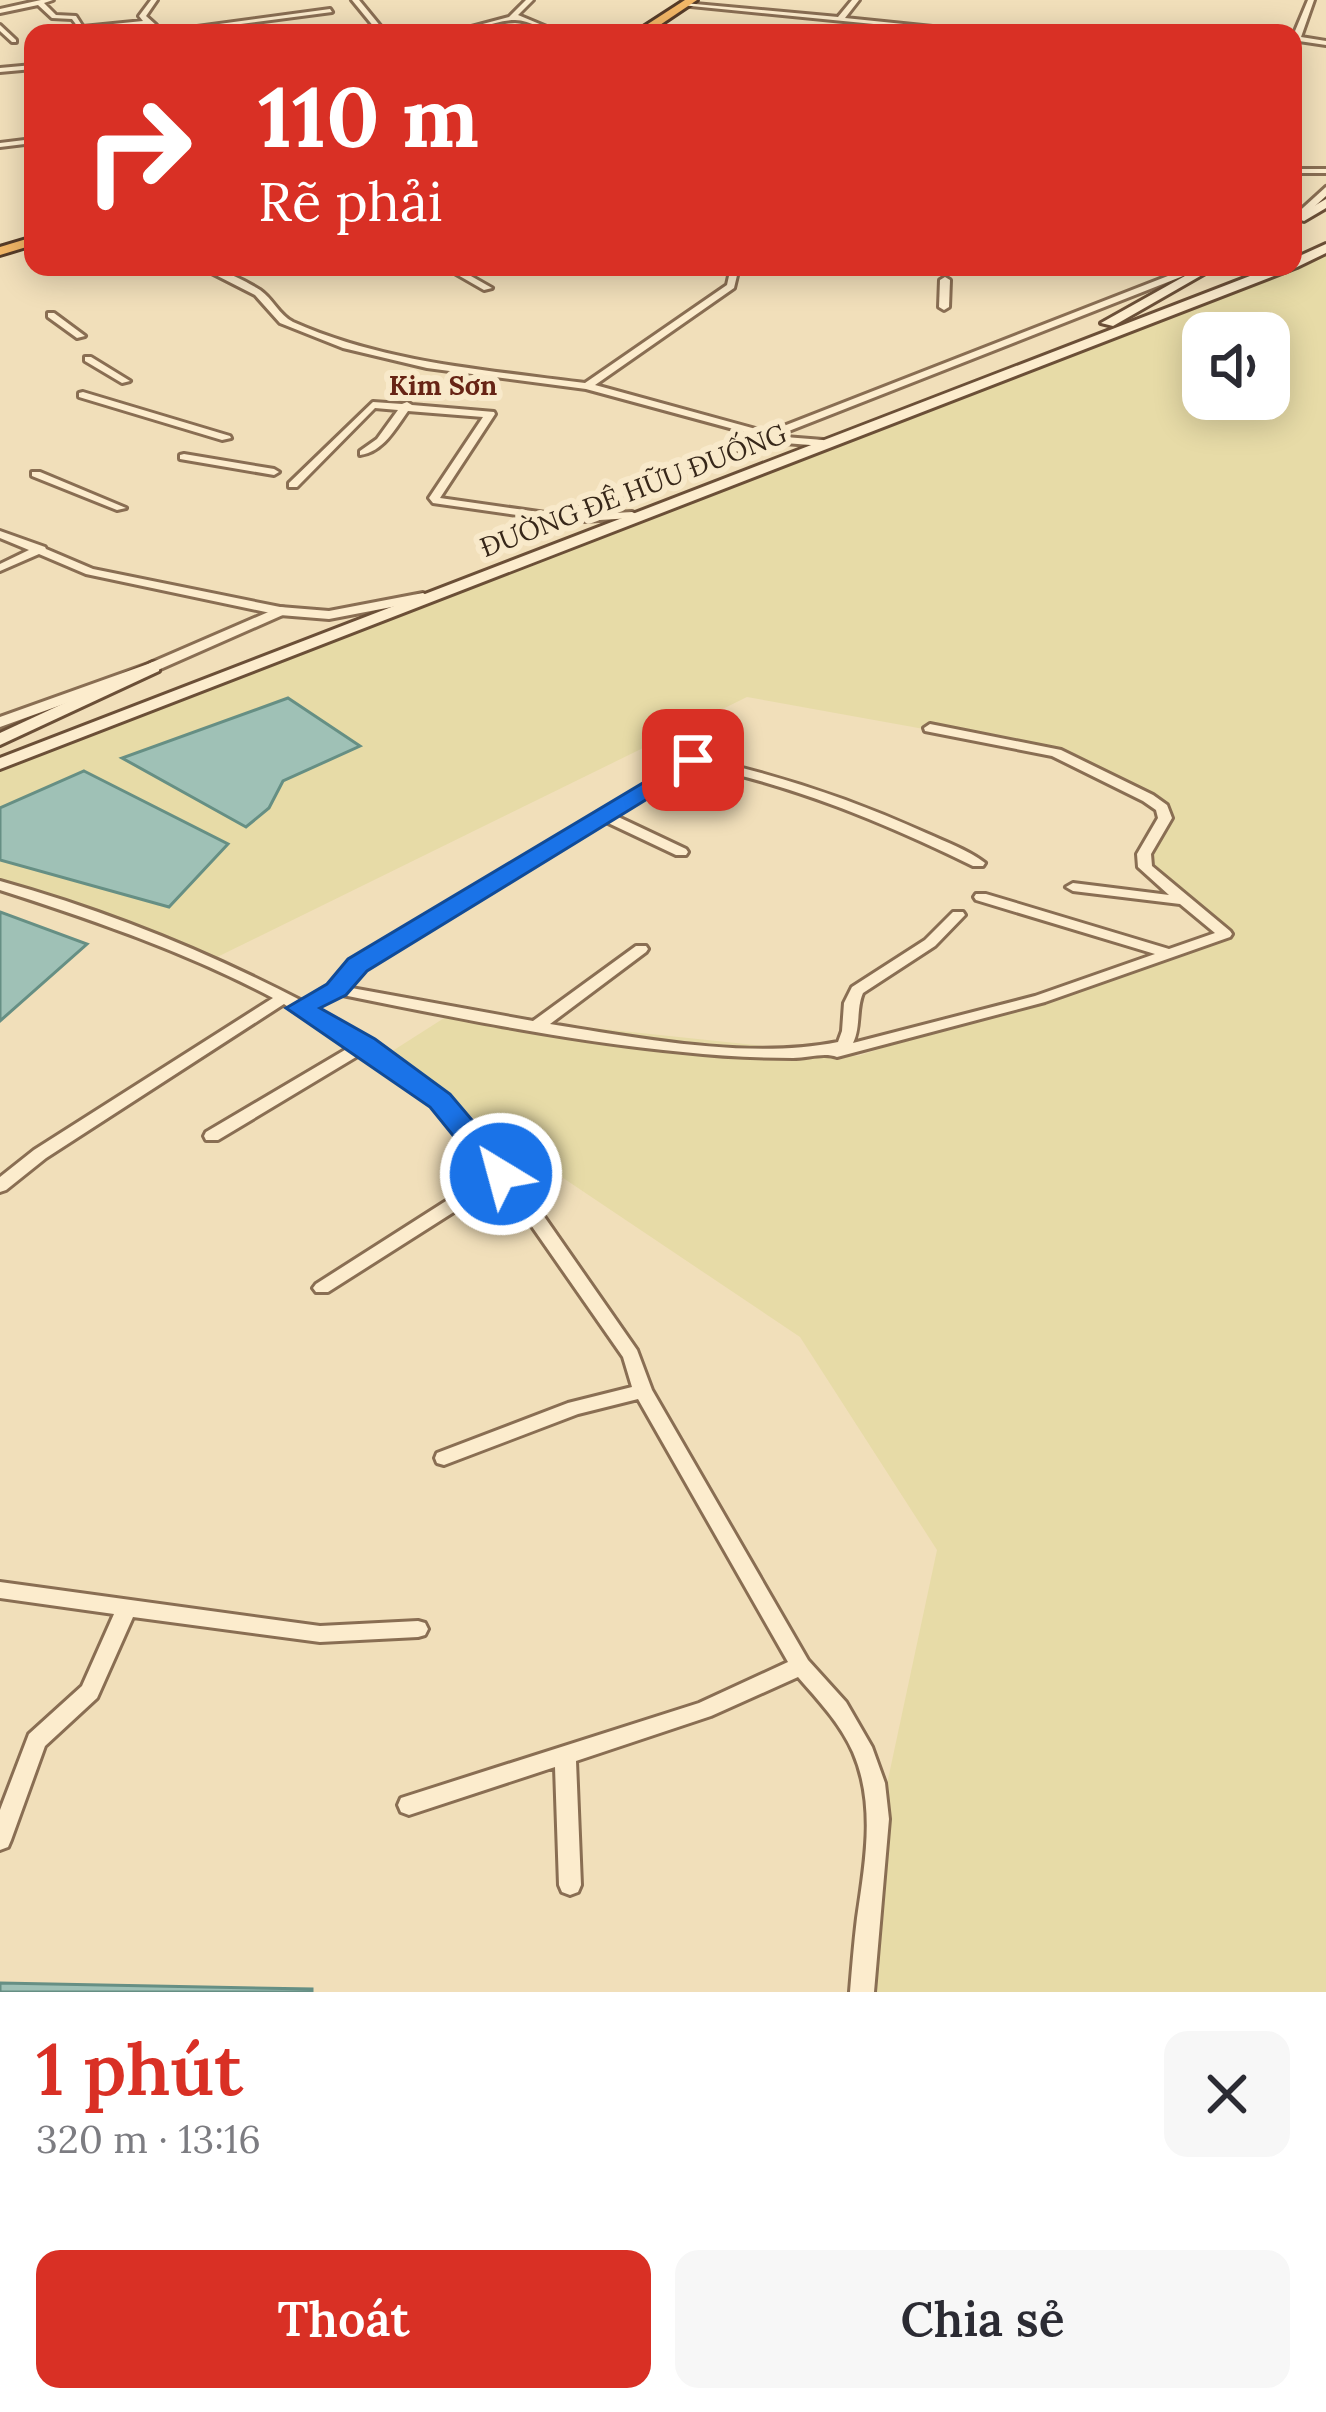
<!DOCTYPE html>
<html lang="vi">
<meta charset="utf-8">
<style>
body{margin:0;font-family:Lora,serif;background:#f7f7f7;color:#2b2b33;height:100vh;display:flex;flex-direction:column;font-size:45px;white-space:nowrap}
*{box-sizing:border-box;margin:0}
p{font-size:39px;color:#7c7c81}
.icon{flex:none;width:66px;height:66px;fill:none;stroke:currentColor;stroke-width:2;stroke-linecap:round;stroke-linejoin:round}
.map{position:relative;height:1992px;overflow:hidden}
.details{display:flex;flex-direction:column;background:#fff;flex:1}
.details>*{flex:none}
.banner{position:absolute;left:24px;top:24px;width:1278px;height:252px;border-radius:24px;box-shadow:0 6px 30px #0003;background:#d93025;color:#fff;overflow:hidden}
.tools{position:absolute;left:1182px;top:312px;display:grid;gap:24px}
.tools a{display:grid;place-items:center;width:108px;height:108px;border-radius:24px;background:#fff;box-shadow:0 6px 30px #0003;font-size:60px}
.pin{position:absolute;display:grid;place-items:center;width:102px;height:102px;color:#fff;margin:-51px;border-radius:24px;box-shadow:0 6px 18px #0006}
.me{position:absolute;width:132px;margin:-66px;rotate:323deg;stroke-linejoin:round;filter:drop-shadow(0 0 9px #0008)}
.turn{display:flex;align-items:center;gap:42px;height:252px;padding:0 36px;font-size:54px}
.turn .icon{width:156px;height:156px;stroke-width:2.5}
.turn b{display:block;font-size:84px;line-height:102px}
.round{display:grid;place-items:center;flex:none;width:126px;height:126px;border-radius:24px;background:#f7f7f7}
.summary{display:flex;align-items:center;justify-content:space-between;height:204px;padding:0 36px}
h1{font-size:72px;font-weight:600;line-height:90px;color:#d93025}
.action{display:flex;gap:24px;margin-top:auto;padding:24px 36px}
.action a{flex:1;height:138px;border-radius:24px;background:#d93025;color:#fff;font-size:48px;font-weight:600;line-height:138px;text-align:center}
.action a+a{background:#f7f7f7;color:#2b2b33}
.map>svg:first-child{display:block}
.farmland{fill:#e7dba7;fill-rule:evenodd}
.water{fill:#9fc1b6;stroke:#668f84;stroke-width:3}
.lines{fill:none;stroke-linecap:round;stroke-linejoin:round}
.minor-casing{stroke:#896e53;stroke-width:6}
.tertiary-casing{stroke:#896e53;stroke-width:6}
.secondary-casing{stroke:#6b4f37;stroke-width:6}
.trunk-casing{stroke:#563c28;stroke-width:6}
.minor{fill:#fceccd;fill-rule:evenodd}
.tertiary{fill:#fceccd;fill-rule:evenodd}
.secondary{fill:#fceccd;fill-rule:evenodd}
.trunk{fill:#f2b767;fill-rule:evenodd}
.route{fill:#1a73e8;stroke:#114b97;stroke-width:3}
.labels{text-anchor:middle;dominant-baseline:central;stroke-width:12;stroke-linejoin:round;paint-order:stroke}
.far-neighbourhood-label{font-size:27px;font-weight:bold;fill:#672415;stroke:#f8e9ca}
.far-street-label{font-size:27px;fill:#372719;stroke:#f8e9ca}
</style>
<div class="map">
<svg width="1326" height="1992" viewBox="0 0 1326 1992">
<rect width="100%" height="100%" fill="#f1dfba"/>
<!-- farmland -->
<path class="farmland" d="M 1326,249 L 1326,1992 L 867,1992 L 880,1817 L 937,1550 L 800,1337 L 383,1057 L 452,1013 L 858,1056 L 1224,934 L 1145,867 L 1162,807 L 1056,753 L 747,697 L 211,960 L 0,884 L 0,763 L 1293,267 ZM 1203,333 L 1269,333 L 1269,399 L 1203,399 Z"/>
<!-- water -->
<g class="water">
<polygon points="288,698 360,746 283,781 269,808 246,827 122,758"/>
<polygon points="84,771 228,844 169,907 0,860 0,808"/>
<polygon points="0,912 87,944 0,1021"/>
<polygon points="0,1983 312,1989 312,1992 0,1992"/>
</g>
<g class="lines">
<defs>
<g id="minor">
<polygon points="41,0 53,0 44,3 56,15 76,16 83,27 143,21 139,16 151,0 157,0 146,16 156,25 81,31 72,19 52,18 38,5 0,13 0,9"/>
<polygon points="352,0 359,0 386,33 379,33"/>
<path d="M 526,0 L 533,0 L 518,15 L 561,33 C 545,33 531,20 515,20 C 495,20 472,33 449,33 L 509,17 Z"/>
<polygon points="852,0 859,0 845,18 991,33 965,33 681,5 684,3 838,17"/>
<polygon points="1308,0 1314,0 1301,37 1326,41 1326,45 1299,41 1293,51 1293,36"/>
<polygon points="330,9 332,12 172,33 160,32"/>
<polygon points="0,25 16,40 16,42 12,42 0,31"/>
<polygon points="1167,31 1244,31 1247,33 1164,33"/>
<polygon points="33,65 33,69 0,72 0,68"/>
<polygon points="33,139 33,143 0,147 0,143"/>
<rect x="1293" y="169" width="33" height="4"/>
<path d="M 200,267 C 218,267 244,280 260,290 C 273,299 279,315 293,322 C 385,363 486,370 585,383 L 727,285 L 731,267 L 739,267 L 734,288 L 595,385 L 785,437 L 823,440 L 828,443 L 823,446 L 785,443 L 586,389 L 427,368 L 343,348 L 280,323 L 255,295 Z"/>
<polygon points="444,267 455,267 492,288 484,290"/>
<polygon points="945,277 950,280 949,307 944,310 939,307 940,280"/>
<polygon points="48,313 54,313 85,336 77,338 48,317"/>
<polygon points="85,357 91,357 130,381 122,383 85,361"/>
<polygon points="83,392 230,436 231,438 222,440 79,397 79,393"/>
<path d="M 373,402 L 402,404 L 407,402 L 412,405 L 494,412 L 495,414 L 440,498 L 567,516 L 632,512 L 638,515 L 632,518 L 567,522 L 433,503 L 429,498 L 483,417 L 408,411 C 395,429 383,452 360,455 L 360,451 L 377,439 L 398,410 L 375,408 L 297,487 L 289,487 L 289,483 Z"/>
<polygon points="184,454 274,469 279,472 274,475 180,459 180,455"/>
<polygon points="32,472 40,472 126,508 117,510 32,476"/>
<polygon points="0,531 45,547 46,549 93,569 280,607 329,611 423,593 429,597 423,601 329,619 280,615 86,574 39,554 0,571 0,564 29,550 0,538"/>
<path d="M 930,724 L 1061,750 L 1153,795 L 1167,805 L 1172,818 L 1151,854 L 1152,866 L 1230,931 L 1232,934 L 1230,937 L 1045,1002 L 837,1057 C 824,1052 808,1058 793,1058 C 756,1058 719,1056 683,1052 C 567,1041 452,1017 338,994 L 313,1007 L 386,1050 L 439,1091 L 483,1136 L 543,1215 L 637,1350 L 652,1390 L 808,1660 L 846,1702 L 872,1747 L 885,1783 L 889,1819 L 874,1992 L 850,1992 C 852,1967 854,1942 857,1918 C 865,1863 876,1805 853,1752 C 840,1723 818,1700 798,1677 L 711,1716 L 576,1761 L 581,1885 L 578,1892 L 570,1895 L 562,1892 L 559,1885 L 555,1767 L 409,1815 L 401,1812 L 398,1805 L 401,1798 L 699,1703 L 788,1662 L 638,1399 L 578,1414 L 444,1465 L 437,1463 L 435,1458 L 437,1453 L 568,1403 L 632,1387 L 623,1357 L 501,1182 L 328,1292 L 316,1292 L 313,1288 L 316,1284 L 493,1171 C 457,1126 415,1083 366,1051 L 218,1140 L 206,1140 L 204,1136 L 206,1132 L 355,1044 L 316,1020 L 294,1011 L 284,1004 L 46,1158 L 6,1190 L 0,1192 L 0,1177 L 34,1150 L 273,998 C 186,952 93,920 0,890 L 0,881 C 104,910 206,951 302,1001 L 331,986 L 352,962 L 693,757 C 774,773 851,799 926,833 C 946,842 968,850 985,863 L 983,866 L 973,866 C 883,822 793,785 695,765 L 614,815 L 686,849 L 688,852 L 686,855 L 676,855 L 604,821 L 362,968 L 346,987 L 533,1021 L 636,946 L 646,946 L 648,949 L 646,952 L 550,1024 C 638,1038 750,1060 838,1042 L 842,1031 L 844,1003 L 852,987 L 925,940 L 953,912 L 963,912 L 965,915 L 935,946 L 863,993 C 856,1009 861,1027 853,1043 L 1035,996 L 1155,954 L 976,900 L 974,897 L 976,894 L 986,894 L 1169,949 L 1215,933 L 1180,904 L 1073,891 L 1066,887 L 1073,883 L 1169,895 L 1138,867 L 1137,854 L 1158,818 L 1156,810 L 1143,801 L 1052,756 L 925,731 L 924,728 Z"/>
<polygon points="0,1582 320,1626 418,1621 425,1623 428,1629 425,1635 418,1637 320,1642 133,1617 97,1698 45,1746 11,1840 8,1847 0,1850 0,1810 29,1734 82,1686 114,1614 0,1598"/>
</g>
<g id="tertiary">
<polygon points="1326,187 1326,196 1293,226 1293,217"/>
<polygon points="1191,267 1206,267 560,521 555,522 548,518"/>
<polygon points="280,607 285,608 285,614 158,670 0,727 0,717 148,664"/>
</g>
<g id="secondary">
<polygon points="1326,199 1326,208 1304,221 1294,218"/>
<polygon points="1326,244 1326,253 1297,267 0,769 0,758 1273,267 1293,267 1293,259"/>
<polygon points="1201,267 1216,267 1113,326 1101,323"/>
<polygon points="153,662 159,663 159,671 0,745 0,733"/>
</g>
<g id="trunk">
<polygon points="685,0 697,0 648,33 634,33"/>
<polygon points="33,237 33,245 0,255 0,247"/>
</g>
</defs>
<!-- minor casing -->
<use href="#minor" class="minor-casing"/>
<!-- tertiary casing -->
<use href="#tertiary" class="tertiary-casing"/>
<!-- secondary casing -->
<use href="#secondary" class="secondary-casing"/>
<!-- trunk casing -->
<use href="#trunk" class="trunk-casing"/>
<!-- minor -->
<use href="#minor" class="minor"/>
<!-- tertiary -->
<use href="#tertiary" class="tertiary"/>
<!-- secondary -->
<use href="#secondary" class="secondary"/>
<!-- trunk -->
<use href="#trunk" class="trunk"/>
</g>
<!-- route -->
<polygon class="route" points="693,753 701,755 701,766 367,971 346,995 320,1008 375,1039 450,1094 511,1166 516,1174 511,1181 490,1181 430,1107 286,1008 327,984 348,959"/>
<g class="labels">
<!-- far-neighbourhood labels -->
<g class="far-neighbourhood-label">
<text x="443" y="385">Kim Sơn</text>
</g>
<!-- far-street labels -->
<g class="far-street-label">
<text transform="translate(633 490) rotate(-21)">ĐƯỜNG ĐÊ HỮU ĐUỐNG</text>
</g>
</g>
</svg>
<div class="tools">
<a><svg class="icon" aria-label="sound" viewBox="0 0 24 24"><path d="M4 9h4l5-4v14l-5-4H4zM17 9q2 3 0 6"/></svg></a>
</div>
<div class="pin" style="left:693px;top:760px;background:#d93025"><svg class="icon" aria-label="arrive" viewBox="0 0 24 24"><path d="M6 21V4h12l-3 4 3 4H6"/></svg></div>
<svg class="me" style="left:501px;top:1174px" viewBox="-20 -20 40 40"><circle r="17" fill="#1a73e8" stroke="#fff" stroke-width="3"/><path d="M0-11L8 9 0 5-8 9z" fill="#fff"/></svg>
<div class="banner">
<div class="turn"><svg class="icon" aria-label="right" viewBox="0 0 24 24"><path d="M7 20v-9h11M14 6l5 5-5 5"/></svg><div><b>110 m</b>Rẽ phải</div></div>
</div>
</div>
<section class="details">
<div class="summary"><div><h1>1 phút</h1><p>320 m · 13:16</p></div><a class="round"><svg class="icon" aria-label="close" viewBox="0 0 24 24"><path d="M6 6l12 12M18 6L6 18"/></svg></a></div>
<div class="action"><a>Thoát</a><a>Chia sẻ</a></div>
</section>
